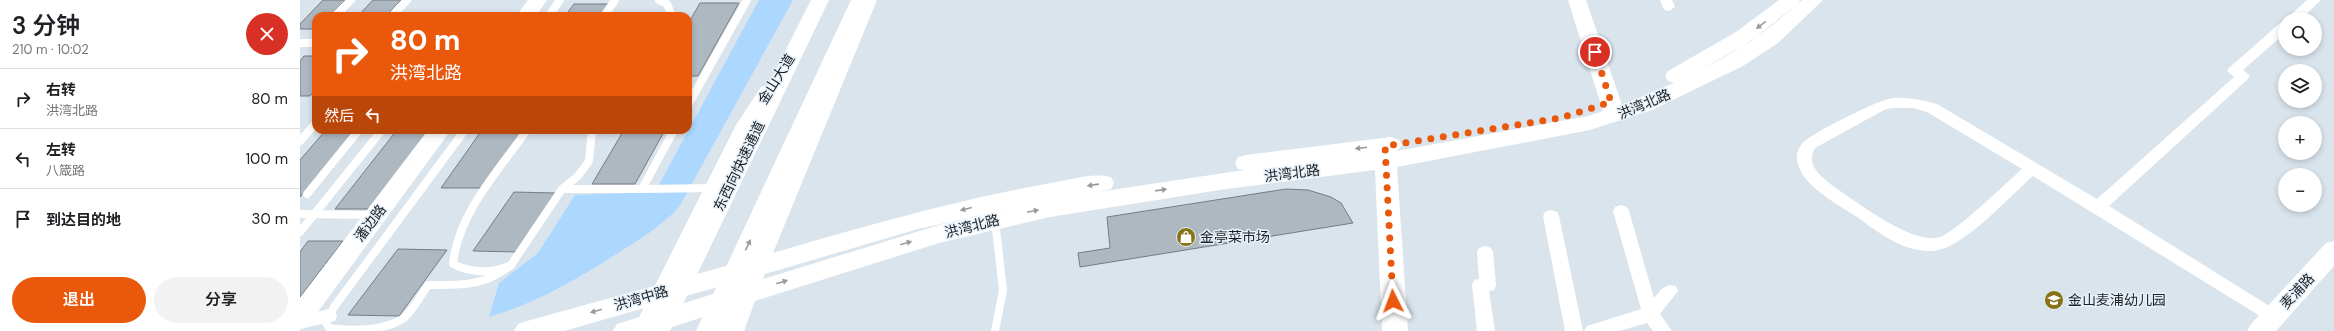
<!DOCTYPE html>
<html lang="zh">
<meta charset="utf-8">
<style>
body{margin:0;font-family:"DM Sans","Noto Sans SC",sans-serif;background:#f2f2f2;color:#202124;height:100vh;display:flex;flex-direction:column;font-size:15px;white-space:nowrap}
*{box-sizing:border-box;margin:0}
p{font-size:13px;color:#757577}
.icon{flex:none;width:22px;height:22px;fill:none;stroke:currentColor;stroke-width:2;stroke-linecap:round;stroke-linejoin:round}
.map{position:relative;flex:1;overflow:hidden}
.sheet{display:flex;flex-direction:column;background:#fff;width:300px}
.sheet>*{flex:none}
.banner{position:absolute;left:12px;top:12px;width:380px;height:122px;border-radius:12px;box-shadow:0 2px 6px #0003;background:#ea580c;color:#fff;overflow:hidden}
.buttons{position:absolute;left:1978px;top:12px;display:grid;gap:8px}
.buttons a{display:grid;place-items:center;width:44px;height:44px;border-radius:50%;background:#fff;box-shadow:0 2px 6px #0003;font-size:20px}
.pin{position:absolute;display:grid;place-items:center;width:34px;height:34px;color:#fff;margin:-17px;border:2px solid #fff;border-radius:50%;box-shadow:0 1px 4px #0007}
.me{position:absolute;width:44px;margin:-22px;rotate:357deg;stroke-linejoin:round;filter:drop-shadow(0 0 3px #0008)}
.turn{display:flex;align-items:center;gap:14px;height:84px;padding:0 12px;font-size:18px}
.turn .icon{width:52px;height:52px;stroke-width:2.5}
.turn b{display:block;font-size:28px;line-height:34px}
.then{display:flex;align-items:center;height:38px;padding:0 12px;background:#0003;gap:8px;font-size:15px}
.round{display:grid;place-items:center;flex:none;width:42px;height:42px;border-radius:21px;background:#f2f2f2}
.head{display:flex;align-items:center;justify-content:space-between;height:68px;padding:0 12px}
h1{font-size:24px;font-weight:600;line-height:30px}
.action{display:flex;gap:8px;margin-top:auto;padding:8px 12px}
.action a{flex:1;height:46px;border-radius:24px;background:#ea580c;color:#fff;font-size:16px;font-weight:600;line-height:46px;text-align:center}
.action a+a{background:#f2f2f2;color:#202124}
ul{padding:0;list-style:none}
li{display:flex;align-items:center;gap:12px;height:60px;padding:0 12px;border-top:1px solid #e0e0e0}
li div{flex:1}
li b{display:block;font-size:15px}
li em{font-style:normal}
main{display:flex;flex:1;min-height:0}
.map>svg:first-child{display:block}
.green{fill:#acd7fe}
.building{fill:#aeb8c0;stroke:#747d84}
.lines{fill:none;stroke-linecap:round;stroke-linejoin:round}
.lane{stroke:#fff;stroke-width:8}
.street{fill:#fff;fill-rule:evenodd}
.secondary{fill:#fff;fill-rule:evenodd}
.primary{fill:#fff;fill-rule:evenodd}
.highway{fill:#fff;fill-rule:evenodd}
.oneway{fill:#9a9b9c}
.route{stroke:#ea580c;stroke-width:7;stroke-dasharray:0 12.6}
.labels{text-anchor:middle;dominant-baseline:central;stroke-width:3;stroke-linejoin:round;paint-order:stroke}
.street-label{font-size:14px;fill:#1e2124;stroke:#e7f1fa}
.poi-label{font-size:14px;fill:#1e2124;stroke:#e7f1fa;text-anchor:start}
</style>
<main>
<section class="sheet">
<div class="head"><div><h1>3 分钟</h1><p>210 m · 10:02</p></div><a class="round" style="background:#d93025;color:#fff"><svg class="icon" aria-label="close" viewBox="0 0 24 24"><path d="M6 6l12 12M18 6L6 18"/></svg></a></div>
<ul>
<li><svg class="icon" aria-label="right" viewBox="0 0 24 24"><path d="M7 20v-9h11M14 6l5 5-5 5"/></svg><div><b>右转</b><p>洪湾北路</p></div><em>80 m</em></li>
<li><svg class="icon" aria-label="left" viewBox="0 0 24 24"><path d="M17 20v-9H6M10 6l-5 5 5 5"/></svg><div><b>左转</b><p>八箴路</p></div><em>100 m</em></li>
<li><svg class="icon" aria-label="arrive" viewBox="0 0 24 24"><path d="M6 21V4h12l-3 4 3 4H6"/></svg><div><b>到达目的地</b></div><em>30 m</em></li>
</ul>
<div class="action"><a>退出</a><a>分享</a></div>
</section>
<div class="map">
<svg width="2034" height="331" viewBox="0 0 2034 331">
<rect width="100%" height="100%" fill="#dae4ec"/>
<!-- green -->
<path class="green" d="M 459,0 L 493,0 L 379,207 C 361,227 338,240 315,255 C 274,281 236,303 189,317 L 199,283 L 238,253 L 275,195 L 355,192 Z"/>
<!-- building -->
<g class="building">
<polygon points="23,0 45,0 30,16 16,16 16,29 0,29 0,24"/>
<polygon points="73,0 101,0 86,16 58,16"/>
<polygon points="400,3 439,3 398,76 388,76 388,24"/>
<polygon points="274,4 311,4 302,16 265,16"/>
<polygon points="4,56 16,56 16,89 10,96 0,96 0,61"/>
<polygon points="26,130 56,130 0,197 0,160"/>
<polygon points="97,130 129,130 69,209 35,209"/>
<polygon points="182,130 224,130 185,188 141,188"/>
<polygon points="324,130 365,130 335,184 292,184"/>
<polygon points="986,189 1008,190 1031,197 1041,203 1053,223 780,267 778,253 810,248 807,217"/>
<polygon points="214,192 255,193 216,252 173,251"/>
<polygon points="8,241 43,241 0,297 0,252"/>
<polygon points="98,249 147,250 99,316 48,315"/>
</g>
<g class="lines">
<!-- lane -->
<g class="lane">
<polyline points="359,0 367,4 372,16"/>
<polyline points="35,16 51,0"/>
<polyline points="92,16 107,0"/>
<polyline points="249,16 260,0"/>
<polyline points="304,16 315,0"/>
<polyline points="0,43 16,43"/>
<polyline points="388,105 447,0"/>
<path d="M 165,130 L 34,307 L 26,323 L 29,328 C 51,331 86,331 104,318 C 114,309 121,295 128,285 C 162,285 183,287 211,265"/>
<path d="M 227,130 C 199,170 158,213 153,264 C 171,273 192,274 211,265 L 262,189 L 342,189"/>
<polyline points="374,130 342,189 414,188"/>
<polyline points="0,141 16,123"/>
<polyline points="263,188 278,176 289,161 292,130"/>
<polyline points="7,194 59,130"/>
<polyline points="0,214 73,215"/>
<polyline points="695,220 703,290 695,331"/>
<polyline points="0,232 82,130"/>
</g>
<!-- street -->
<g class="street">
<polygon points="1360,0 1372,0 1375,7 1369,11 1364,10"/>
<polygon points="2007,0 2021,0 2001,19 1986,19"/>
<path d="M 1985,22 L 1985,33 L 1943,70 L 1950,76 L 1948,79 L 1809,206 L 1979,312 L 1981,317 L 1979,322 L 1973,324 L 1733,176 C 1710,196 1668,243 1639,250 C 1625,253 1608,249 1595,242 C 1583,236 1571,227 1560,219 C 1541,206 1494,183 1497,155 C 1497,151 1502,142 1506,140 C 1519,130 1577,100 1593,98 C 1608,97 1622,100 1637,104 L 1797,199 L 1934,77 L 1927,71 L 1929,68 L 1980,23 ZM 1592,108 L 1613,108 L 1627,112 L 1722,169 C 1706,183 1657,231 1640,237 C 1613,246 1557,202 1533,186 C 1521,176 1505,165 1515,148 L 1584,110 Z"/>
<path d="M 1321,205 L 1327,207 L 1329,211 L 1354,298 C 1361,290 1365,283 1376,286 L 1378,291 L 1360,314 L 1372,331 L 1353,331 L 1347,323 L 1319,331 L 1284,331 L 1287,326 L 1341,309 L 1313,211 L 1315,207 Z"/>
<polygon points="1251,210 1257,212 1259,216 1283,331 1265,331 1243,216 1245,212"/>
<polygon points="1185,246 1191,248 1193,252 1196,285 1194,290 1189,291 1195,331 1177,331 1172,285 1174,280 1179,279 1177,252 1179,248"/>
<polygon points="29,309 35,311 37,316 35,321 0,329 0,315"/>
</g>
<!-- secondary -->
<g class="secondary">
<polygon points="228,0 247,0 236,16 216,16"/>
<path d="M 559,0 L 577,0 L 473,253 C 565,226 656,200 751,183 C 769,180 793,172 811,177 L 814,183 L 811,189 L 798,192 L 944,170 L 938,169 L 935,163 L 938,157 L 946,155 L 1091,137 L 1099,140 L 1102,145 L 1097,151 L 1288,116 L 1303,111 L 1268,0 L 1286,0 L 1322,105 L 1374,83 L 1368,81 L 1365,76 L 1368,71 L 1436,32 L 1479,0 L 1500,0 L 1498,4 L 1502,0 L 1523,0 L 1478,43 L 1443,66 L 1352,110 L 1290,130 L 1097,167 L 1108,331 L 1082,331 L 1075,170 L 926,189 L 750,217 L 639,243 L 455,301 L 444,331 L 418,331 L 458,230 ZM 1497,4 C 1468,30 1439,51 1404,68 L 1450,42 ZM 727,205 L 639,225 L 463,279 L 465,274 L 618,229 Z"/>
<polygon points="468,85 475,87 478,92 457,126 358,331 332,331 436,125 461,87"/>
<polygon points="128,130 151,130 9,324 0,327 0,298"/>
<polygon points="2034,241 2034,266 1976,331 1947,331 1951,324 2026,243"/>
</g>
<!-- primary -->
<g class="primary">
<polygon points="455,258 463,260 467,267 463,274 264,331 214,331 218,324 227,321"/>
<polygon points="445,284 454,287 457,294 454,301 359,331 313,331 317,324"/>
</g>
<!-- highway -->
<g class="highway">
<polygon points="511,0 529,0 370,331 344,331"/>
<polygon points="551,0 569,0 422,331 396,331"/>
</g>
</g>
<!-- one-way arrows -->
<defs><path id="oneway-solid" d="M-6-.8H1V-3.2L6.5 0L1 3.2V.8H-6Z"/></defs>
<g class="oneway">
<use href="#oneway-solid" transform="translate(1461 25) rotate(143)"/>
<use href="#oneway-solid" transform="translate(1061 148) rotate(173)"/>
<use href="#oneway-solid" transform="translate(793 185) rotate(172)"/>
<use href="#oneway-solid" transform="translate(861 190) rotate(-8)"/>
<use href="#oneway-solid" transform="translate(666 209) rotate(166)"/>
<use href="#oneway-solid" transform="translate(733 211) rotate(-12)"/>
<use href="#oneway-solid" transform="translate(606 243) rotate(-16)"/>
<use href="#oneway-solid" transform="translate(448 245) rotate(-65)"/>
<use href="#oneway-solid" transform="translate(482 282) rotate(-17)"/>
<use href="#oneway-solid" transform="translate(296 311) rotate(164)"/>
</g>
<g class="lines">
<!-- route -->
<polyline class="route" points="1093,301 1085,146 1260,118 1311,102 1295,52"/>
</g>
<!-- icons -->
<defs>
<symbol id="shop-disc" viewBox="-11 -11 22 22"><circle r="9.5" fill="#867315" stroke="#e7f1fa"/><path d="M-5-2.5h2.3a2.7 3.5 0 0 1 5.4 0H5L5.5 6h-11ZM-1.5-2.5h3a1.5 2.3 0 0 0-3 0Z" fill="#fff"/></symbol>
<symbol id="school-disc" viewBox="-11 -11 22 22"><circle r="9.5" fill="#867315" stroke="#e7f1fa"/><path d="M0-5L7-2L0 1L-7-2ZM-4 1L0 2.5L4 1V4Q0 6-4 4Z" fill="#fff"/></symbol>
</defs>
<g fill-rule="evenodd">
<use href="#shop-disc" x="875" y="226" width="22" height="22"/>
<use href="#school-disc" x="1743" y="289" width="22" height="22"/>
</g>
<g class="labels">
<!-- street labels -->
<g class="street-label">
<text transform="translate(476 79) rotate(-58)">金山大道</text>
<text transform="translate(1344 104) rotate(-23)">洪湾北路</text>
<text transform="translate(439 166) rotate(-64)">东西向快速通道</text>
<text transform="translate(992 173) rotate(-7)">洪湾北路</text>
<text transform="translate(70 223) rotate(-53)">潘边路</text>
<text transform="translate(672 226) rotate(-14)">洪湾北路</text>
<text transform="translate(1997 291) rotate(-47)">麦浦路</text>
<text transform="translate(341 298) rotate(-16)">洪湾中路</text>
</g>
<!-- poi labels -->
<g class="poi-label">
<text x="900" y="237">金亭菜市场</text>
<text x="1768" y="300">金山麦浦幼儿园</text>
</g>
</g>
</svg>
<div class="buttons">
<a><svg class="icon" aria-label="search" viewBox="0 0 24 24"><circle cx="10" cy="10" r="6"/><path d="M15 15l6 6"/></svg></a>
<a><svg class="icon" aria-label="layers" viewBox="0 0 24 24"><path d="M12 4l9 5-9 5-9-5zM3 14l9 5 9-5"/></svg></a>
<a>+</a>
<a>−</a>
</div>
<div class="pin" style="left:1295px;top:52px;background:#d93025"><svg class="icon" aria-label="arrive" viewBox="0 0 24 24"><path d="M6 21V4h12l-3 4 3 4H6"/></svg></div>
<svg class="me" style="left:1093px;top:301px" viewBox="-20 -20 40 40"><path d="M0-17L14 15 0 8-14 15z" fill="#ea580c" stroke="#fff" stroke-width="4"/></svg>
<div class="banner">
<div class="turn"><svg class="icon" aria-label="right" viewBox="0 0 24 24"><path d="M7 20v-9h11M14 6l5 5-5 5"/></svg><div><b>80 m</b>洪湾北路</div></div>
<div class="then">然后<svg class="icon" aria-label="left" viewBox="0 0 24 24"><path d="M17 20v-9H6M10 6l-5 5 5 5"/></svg></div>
</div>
</div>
</main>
